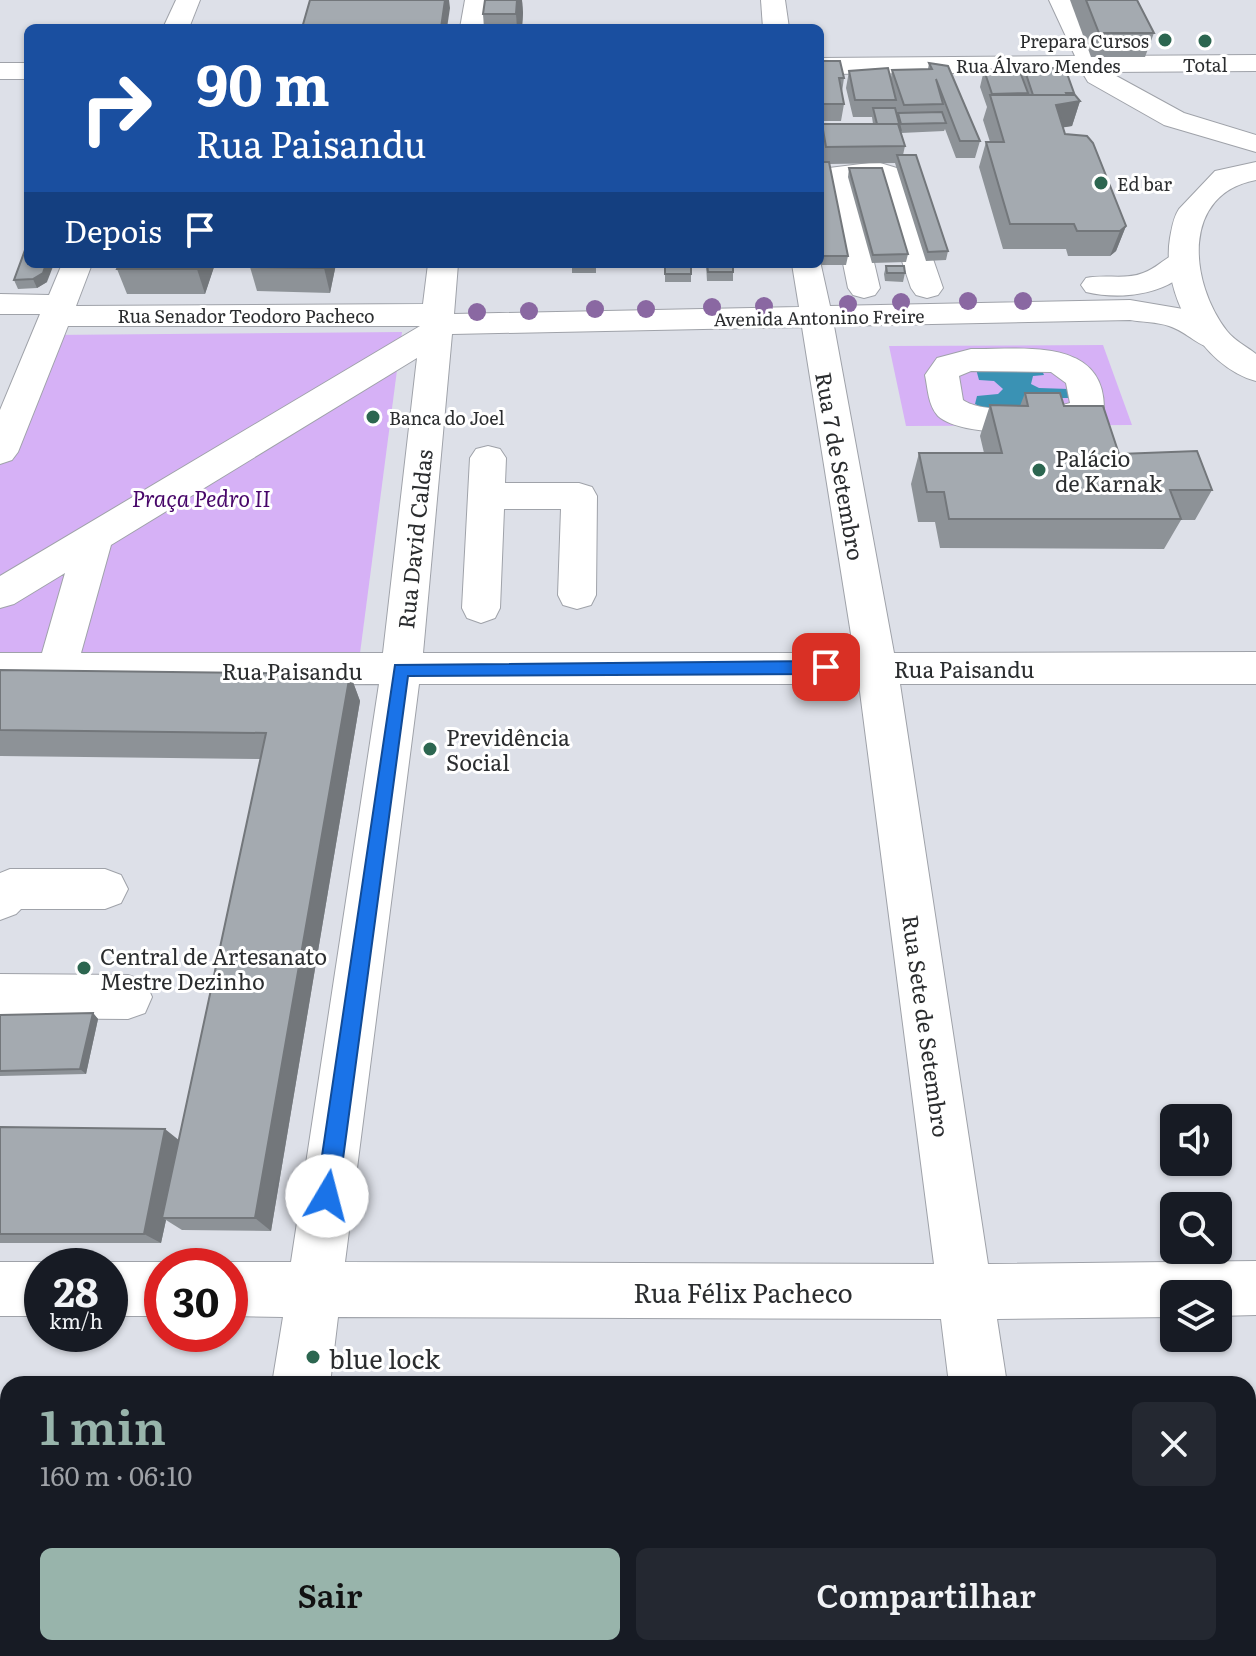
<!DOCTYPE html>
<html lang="pt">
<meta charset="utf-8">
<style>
body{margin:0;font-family:Literata,serif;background:#242831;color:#f1f3f6;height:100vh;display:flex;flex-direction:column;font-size:30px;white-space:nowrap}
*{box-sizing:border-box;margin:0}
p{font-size:26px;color:#9ea1a6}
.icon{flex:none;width:44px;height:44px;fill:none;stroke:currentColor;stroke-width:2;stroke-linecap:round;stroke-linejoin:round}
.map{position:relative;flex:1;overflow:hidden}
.sheet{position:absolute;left:0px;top:1376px;width:1256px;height:280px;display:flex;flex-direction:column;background:#171b24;border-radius:24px 24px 0 0;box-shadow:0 2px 6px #0004}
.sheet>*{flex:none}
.top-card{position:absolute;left:24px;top:24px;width:800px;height:244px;border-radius:12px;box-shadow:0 2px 6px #0004;background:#1a4fa0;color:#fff;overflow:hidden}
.buttons{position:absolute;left:1160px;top:1104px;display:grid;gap:16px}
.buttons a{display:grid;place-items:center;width:72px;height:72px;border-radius:12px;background:#171b24;box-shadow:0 2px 6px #0004;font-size:40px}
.speed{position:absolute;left:24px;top:1248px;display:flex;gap:16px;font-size:40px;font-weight:700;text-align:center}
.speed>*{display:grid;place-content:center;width:104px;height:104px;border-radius:50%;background:#171b24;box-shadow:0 2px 6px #0004;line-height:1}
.speed small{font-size:20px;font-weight:400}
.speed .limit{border:12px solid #d22;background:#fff;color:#111}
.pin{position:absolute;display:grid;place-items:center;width:68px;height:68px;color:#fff;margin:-34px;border-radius:16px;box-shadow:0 4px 12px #0006}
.me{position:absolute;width:88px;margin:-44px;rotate:8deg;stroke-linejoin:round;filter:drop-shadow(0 0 6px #0008)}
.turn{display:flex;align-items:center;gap:28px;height:168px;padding:0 40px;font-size:36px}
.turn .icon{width:104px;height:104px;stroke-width:2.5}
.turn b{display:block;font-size:56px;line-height:68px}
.then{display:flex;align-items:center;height:76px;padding:0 40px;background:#0003;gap:16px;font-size:30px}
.round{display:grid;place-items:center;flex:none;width:84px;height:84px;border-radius:12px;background:#242831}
.headline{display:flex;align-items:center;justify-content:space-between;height:136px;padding:0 40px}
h1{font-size:48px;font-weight:600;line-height:60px;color:#98b4ab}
.action{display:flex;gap:16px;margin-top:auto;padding:16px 40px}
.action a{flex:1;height:92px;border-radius:12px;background:#98b4ab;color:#111;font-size:32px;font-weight:600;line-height:92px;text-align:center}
.action a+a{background:#242831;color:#f1f3f6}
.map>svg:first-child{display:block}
.green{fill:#d6b1f6}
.water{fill:#3a92b4}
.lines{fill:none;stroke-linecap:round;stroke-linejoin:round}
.minor-casing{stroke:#9fa2a9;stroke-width:2}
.major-casing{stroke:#9fa2a9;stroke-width:2}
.minor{fill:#fff;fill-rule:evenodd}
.major{fill:#fff;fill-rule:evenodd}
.tree{fill:#8a68a2}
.wall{fill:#8d9297}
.shaded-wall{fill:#73777b}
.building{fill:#a4aab0;stroke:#73777b;stroke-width:2}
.route{fill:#1a73e8;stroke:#114b97;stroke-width:2}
.poi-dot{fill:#2c6650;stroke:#fff;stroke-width:3}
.labels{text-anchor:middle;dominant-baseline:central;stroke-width:6;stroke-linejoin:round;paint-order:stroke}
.far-poi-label{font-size:18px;fill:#2b2d2f;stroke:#fff;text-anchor:start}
.far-street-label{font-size:18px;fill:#2b2d2f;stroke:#fff}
.poi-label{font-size:22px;fill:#2b2d2f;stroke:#fff;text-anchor:start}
.street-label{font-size:22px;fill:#2b2d2f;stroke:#fff}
.park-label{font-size:22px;font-style:italic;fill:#470669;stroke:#fff}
.near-street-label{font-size:26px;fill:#2b2d2f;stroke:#fff}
.near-poi-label{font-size:26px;fill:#2b2d2f;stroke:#fff;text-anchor:start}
</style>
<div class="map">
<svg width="1256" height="1656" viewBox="0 0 1256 1656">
<rect width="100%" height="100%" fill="#dde0e8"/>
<!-- green -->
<g class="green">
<polygon points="402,332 359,661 0,660 0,465 49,335"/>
<polygon points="1103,345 1132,425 906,426 889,346"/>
</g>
<!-- water -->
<polygon class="water" points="1041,368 1044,375 1033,376 1031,384 1039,388 1069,389 1071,398 1029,398 1031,407 983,408 975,404 977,396 998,394 1003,389 994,381 979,380 976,369"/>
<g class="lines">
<defs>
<g id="minor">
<polygon points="176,0 200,0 189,28 163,28"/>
<polygon points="465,0 489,0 486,28 460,28"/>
<polygon points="761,0 785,0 789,28 763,28"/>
<polygon points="1049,0 1073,0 1101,56 1256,55 1256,71 1109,72 1184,113 1256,135 1256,152 1164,125 1088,82 1082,72 820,74 820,58 1075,56"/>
<rect x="0" y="63" width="28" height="16"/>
<polygon points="877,162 900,169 904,175 943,288 938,295 927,298 916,295 911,288 875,180 855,181 880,288 875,295 864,298 853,295 848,288 825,174 829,168"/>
<path d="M 1182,251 L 1193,254 L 1197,260 C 1174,294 1124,301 1086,292 L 1081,285 L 1086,278 C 1105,274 1126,280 1143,273 C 1158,268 1167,255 1182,251 Z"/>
<path d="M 820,261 L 830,306 L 1130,300 L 1189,310 L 1227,333 L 1232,340 L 1227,347 C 1202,354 1191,333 1169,326 C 1157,322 1142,322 1130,320 L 834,326 L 894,653 L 1256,652 L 1256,684 L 900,684 L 988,1264 L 1256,1261 L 1256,1315 L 1218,1316 L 1218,1294 L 1174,1294 L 1174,1317 L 997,1319 L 1007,1384 L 949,1384 L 941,1319 L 338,1317 L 330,1384 L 272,1384 L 283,1317 L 230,1316 L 230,1266 L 219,1266 L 230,1262 L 291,1262 L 379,684 L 0,685 L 0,653 L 42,653 L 65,573 L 14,604 L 0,608 L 0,576 L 420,326 L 68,326 L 18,452 L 12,460 L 0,464 L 0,410 L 40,314 L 0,314 L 0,294 L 49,295 L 62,264 L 92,264 L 76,306 L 423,304 L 428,264 L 458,264 L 454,314 L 799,307 L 792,264 L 820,264 ZM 802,327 L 854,653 L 423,653 L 452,334 ZM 417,358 L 383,653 L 81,653 L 111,545 ZM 419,684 L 859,684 L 934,1264 L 345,1262 Z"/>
<path d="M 971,349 C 1020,350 1104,336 1104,408 C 1085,438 964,440 938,416 C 928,405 928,389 925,375 L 937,358 ZM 971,371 L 1051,372 L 1066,383 L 1070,403 C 1048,410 982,414 963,400 L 959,376 Z"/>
<polygon points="488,446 500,449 506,458 505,483 579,483 592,487 597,496 596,595 591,605 577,609 563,605 558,595 561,509 504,509 500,608 495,618 481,623 467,618 462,608 470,458 476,449"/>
<polygon points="10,869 105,869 121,875 128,889 121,903 105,909 21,909 16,914 0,920 0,873"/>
<polygon points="0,974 128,975 145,981 152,997 145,1013 128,1019 0,1018"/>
<polygon points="0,1262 42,1262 53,1266 42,1266 42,1316 0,1316"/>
<polygon points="110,1262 162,1262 173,1266 162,1266 162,1316 110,1316 110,1266 99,1266"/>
<polygon points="233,1648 297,1648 296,1656 232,1656"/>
<polygon points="986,1648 1050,1648 1051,1656 987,1656"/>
</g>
<path id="major" d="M 1256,162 L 1256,180 C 1181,194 1189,282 1227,331 C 1234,340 1247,347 1256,354 L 1256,381 C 1201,366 1161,292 1170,238 C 1172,228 1173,218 1179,209 L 1215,171 Z"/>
</defs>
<!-- minor casing -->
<use href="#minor" class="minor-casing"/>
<!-- major casing -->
<use href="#major" class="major-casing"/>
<!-- minor -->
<use href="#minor" class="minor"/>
<!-- major -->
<use href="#major" class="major"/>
</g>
<!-- trees -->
<g class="tree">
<circle cx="968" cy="301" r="9"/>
<circle cx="1023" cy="301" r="9"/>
<circle cx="901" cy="302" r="9"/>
<circle cx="848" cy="304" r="9"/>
<circle cx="764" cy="306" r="9"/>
<circle cx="712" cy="307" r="9"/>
<circle cx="595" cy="309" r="9"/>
<circle cx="646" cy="309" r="9"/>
<circle cx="529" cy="311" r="9"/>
<circle cx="477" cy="312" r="9"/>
</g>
<!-- wall -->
<g class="wall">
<polygon points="485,0 522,0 523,13 522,28 484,28 483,14"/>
<polygon points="1070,0 1137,0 1154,33 1145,57 1091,57"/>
<polygon points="820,61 844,78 842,92 844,104 841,121 820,121"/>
<polygon points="929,63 980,141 975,158 956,158 945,129 944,131 901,133 905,146 903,155 948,251 946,260 926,261 895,163 829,164 848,256 846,265 821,265 820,259 820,162 823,162 820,138 822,124 873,124 872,117 853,117 846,88 849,71 891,78 892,70 928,69"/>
<polygon points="1024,68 1074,93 1074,95 1080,101 1072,126 1063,127 1065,134 1126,226 1116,251 1110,256 1068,256 1066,249 1003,249 979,167 986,142 990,142 983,120 987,107 980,87 984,70 1022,77"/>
<polygon points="849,168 908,254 906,262 872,263 848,177"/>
<polygon points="25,250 47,282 37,288 18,289 14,280"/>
<polygon points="215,264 205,294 127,294 117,269"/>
<polygon points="336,264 330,293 257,291 250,267"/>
<rect x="572" y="264" width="24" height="9"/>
<rect x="665" y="264" width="26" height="18"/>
<polygon points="706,264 733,272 733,281 707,281"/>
<polygon points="886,266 905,273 903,282 885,281 884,274"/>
<polygon points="1025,393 1064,406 1119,454 1212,490 1195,520 1181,520 1164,549 940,548 935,522 918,522 911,484 919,453 984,453 980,436 990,405 1020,406"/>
<polygon points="0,670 350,674 360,701 271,1231 182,1230 166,1220 161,1243 0,1243 0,1127 179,1140 261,759 0,756"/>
<polygon points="93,1013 98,1019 86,1074 0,1076 0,1015"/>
</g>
<!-- shaded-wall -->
<g class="shaded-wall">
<polygon points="445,0 449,0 450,8 447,28 441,28"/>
<polygon points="517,0 522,0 523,13 522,28 517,28 516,14"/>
<polygon points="1080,101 1072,126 1048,130 1056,105"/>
<polygon points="1126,226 1116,251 1110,256 1120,231"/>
<polygon points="46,264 54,264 47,282 37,288 33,279"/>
<polygon points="198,264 215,264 205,294 197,269"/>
<polygon points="325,264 336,264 330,293 324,268"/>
<polygon points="350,674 360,701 271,1231 255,1218"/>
<polygon points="93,1013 98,1019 86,1074 80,1069"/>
<polygon points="165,1129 180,1141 162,1218 166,1220 161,1243 144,1234"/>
</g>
<!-- building -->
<g class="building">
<polygon points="310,0 445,0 441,28 302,28"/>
<polygon points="485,0 517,0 516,14 483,14"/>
<polygon points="1086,0 1137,0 1154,33 1099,33"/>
<polygon points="820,61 840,61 844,78 839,78 844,104 820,104"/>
<polygon points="929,63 948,66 980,141 960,141 936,79 943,104 904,105 892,70 932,69"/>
<polygon points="888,68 896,100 855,100 849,71"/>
<polygon points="1024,68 1065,68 1074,93 1066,93 1067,95 1033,95"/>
<polygon points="1019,69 1028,93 992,94 984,70"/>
<polygon points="990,95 1075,95 1080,101 1056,105 1065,134 1087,136 1093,143 1126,226 1120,231 1077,231 1074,224 1010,224 986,142 1004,142"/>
<polygon points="873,108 895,108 901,131 898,124 877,124"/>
<polygon points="942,112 946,123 901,124 898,113"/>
<polygon points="822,124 898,124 905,146 826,147"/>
<polygon points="897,155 916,155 948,251 928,252"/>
<polygon points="820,162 829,162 848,256 823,256 820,243"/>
<polygon points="849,168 882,168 908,254 873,255"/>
<polygon points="25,250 28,250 28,264 46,264 43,273 33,279 14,280"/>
<polygon points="119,264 198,264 197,269 117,269"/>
<polygon points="250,264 325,264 324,268 250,267"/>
<rect x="665" y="264" width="26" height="10"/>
<polygon points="707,264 733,264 733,272 708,272"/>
<polygon points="886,266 904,266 905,273 887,273"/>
<polygon points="1025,393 1060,393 1064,406 1103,406 1119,454 1197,451 1212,490 1170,490 1181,519 949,519 944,492 927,492 919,453 1002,453 990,405 1028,406"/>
<polygon points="0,670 350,674 255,1218 162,1218 266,733 0,730"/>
<polygon points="93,1013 80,1069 0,1071 0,1015"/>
<polygon points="0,1127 165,1129 144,1234 0,1234"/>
</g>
<!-- route -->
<polygon class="route" points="826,661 835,667 826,674 408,676 338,1196 335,1203 327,1206 319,1203 316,1196 395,665"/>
<!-- markers -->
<g class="poi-dot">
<circle cx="1165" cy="40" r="8"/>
<circle cx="1205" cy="41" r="8"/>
<circle cx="1101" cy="183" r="8"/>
<circle cx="373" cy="417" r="8"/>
<circle cx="1039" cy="470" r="8"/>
<circle cx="430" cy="749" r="8"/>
<circle cx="84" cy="968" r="8"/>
<circle cx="313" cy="1357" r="8"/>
</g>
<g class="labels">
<!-- far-poi labels -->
<g class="far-poi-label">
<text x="1149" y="40" text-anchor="end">Prepara Cursos</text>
<text x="1205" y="64" text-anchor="middle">Total</text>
<text x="1117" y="183">Ed bar</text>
<text x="389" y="417">Banca do Joel</text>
</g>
<!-- far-street labels -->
<g class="far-street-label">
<text x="1038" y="65">Rua Álvaro Mendes</text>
<text x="246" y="315">Rua Senador Teodoro Pacheco</text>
<text transform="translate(819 317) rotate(-1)">Avenida Antonino Freire</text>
</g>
<!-- poi labels -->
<g class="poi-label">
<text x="1055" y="457">Palácio<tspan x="1055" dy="25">de Karnak</tspan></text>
<text x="446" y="736">Previdência<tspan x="446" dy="25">Social</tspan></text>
<text x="100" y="955">Central de Artesanato<tspan x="100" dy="25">Mestre Dezinho</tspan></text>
</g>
<!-- street labels -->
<g class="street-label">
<text transform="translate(841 466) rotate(80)">Rua 7 de Setembro</text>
<text transform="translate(414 539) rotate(-84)">Rua David Caldas</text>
<text x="964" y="668">Rua Paisandu</text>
<text x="292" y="670">Rua Paisandu</text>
<text transform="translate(927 1026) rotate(82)">Rua Sete de Setembro</text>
</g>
<!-- park labels -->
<g class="park-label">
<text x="201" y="497">Praça Pedro II</text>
</g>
<!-- near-street labels -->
<g class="near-street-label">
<text x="743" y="1291">Rua Félix Pacheco</text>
</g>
<!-- near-poi labels -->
<g class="near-poi-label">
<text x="329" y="1357">blue lock</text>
</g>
</g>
</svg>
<div class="buttons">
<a><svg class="icon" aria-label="sound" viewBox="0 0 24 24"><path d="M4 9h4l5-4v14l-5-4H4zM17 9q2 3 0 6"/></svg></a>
<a><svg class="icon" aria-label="search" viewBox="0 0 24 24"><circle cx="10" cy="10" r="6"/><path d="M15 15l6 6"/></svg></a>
<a><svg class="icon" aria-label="layers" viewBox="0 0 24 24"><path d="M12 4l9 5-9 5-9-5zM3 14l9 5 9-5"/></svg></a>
</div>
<div class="speed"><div>28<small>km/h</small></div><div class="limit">30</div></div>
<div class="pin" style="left:826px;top:667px;background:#d93025"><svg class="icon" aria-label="arrive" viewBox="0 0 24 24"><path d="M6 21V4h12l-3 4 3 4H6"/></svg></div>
<svg class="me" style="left:327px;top:1196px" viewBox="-20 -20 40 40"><circle r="19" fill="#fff"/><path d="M0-13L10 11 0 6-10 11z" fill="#1a73e8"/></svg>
<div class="top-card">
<div class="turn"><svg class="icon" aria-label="right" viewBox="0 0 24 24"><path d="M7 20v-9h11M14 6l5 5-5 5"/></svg><div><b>90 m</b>Rua Paisandu</div></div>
<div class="then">Depois<svg class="icon" aria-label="arrive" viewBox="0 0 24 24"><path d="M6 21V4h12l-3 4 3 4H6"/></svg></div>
</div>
<section class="sheet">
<div class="headline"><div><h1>1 min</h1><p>160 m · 06:10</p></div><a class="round"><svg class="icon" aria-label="close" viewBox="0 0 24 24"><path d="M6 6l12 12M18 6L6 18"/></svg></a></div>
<div class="action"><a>Sair</a><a>Compartilhar</a></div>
</section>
</div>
